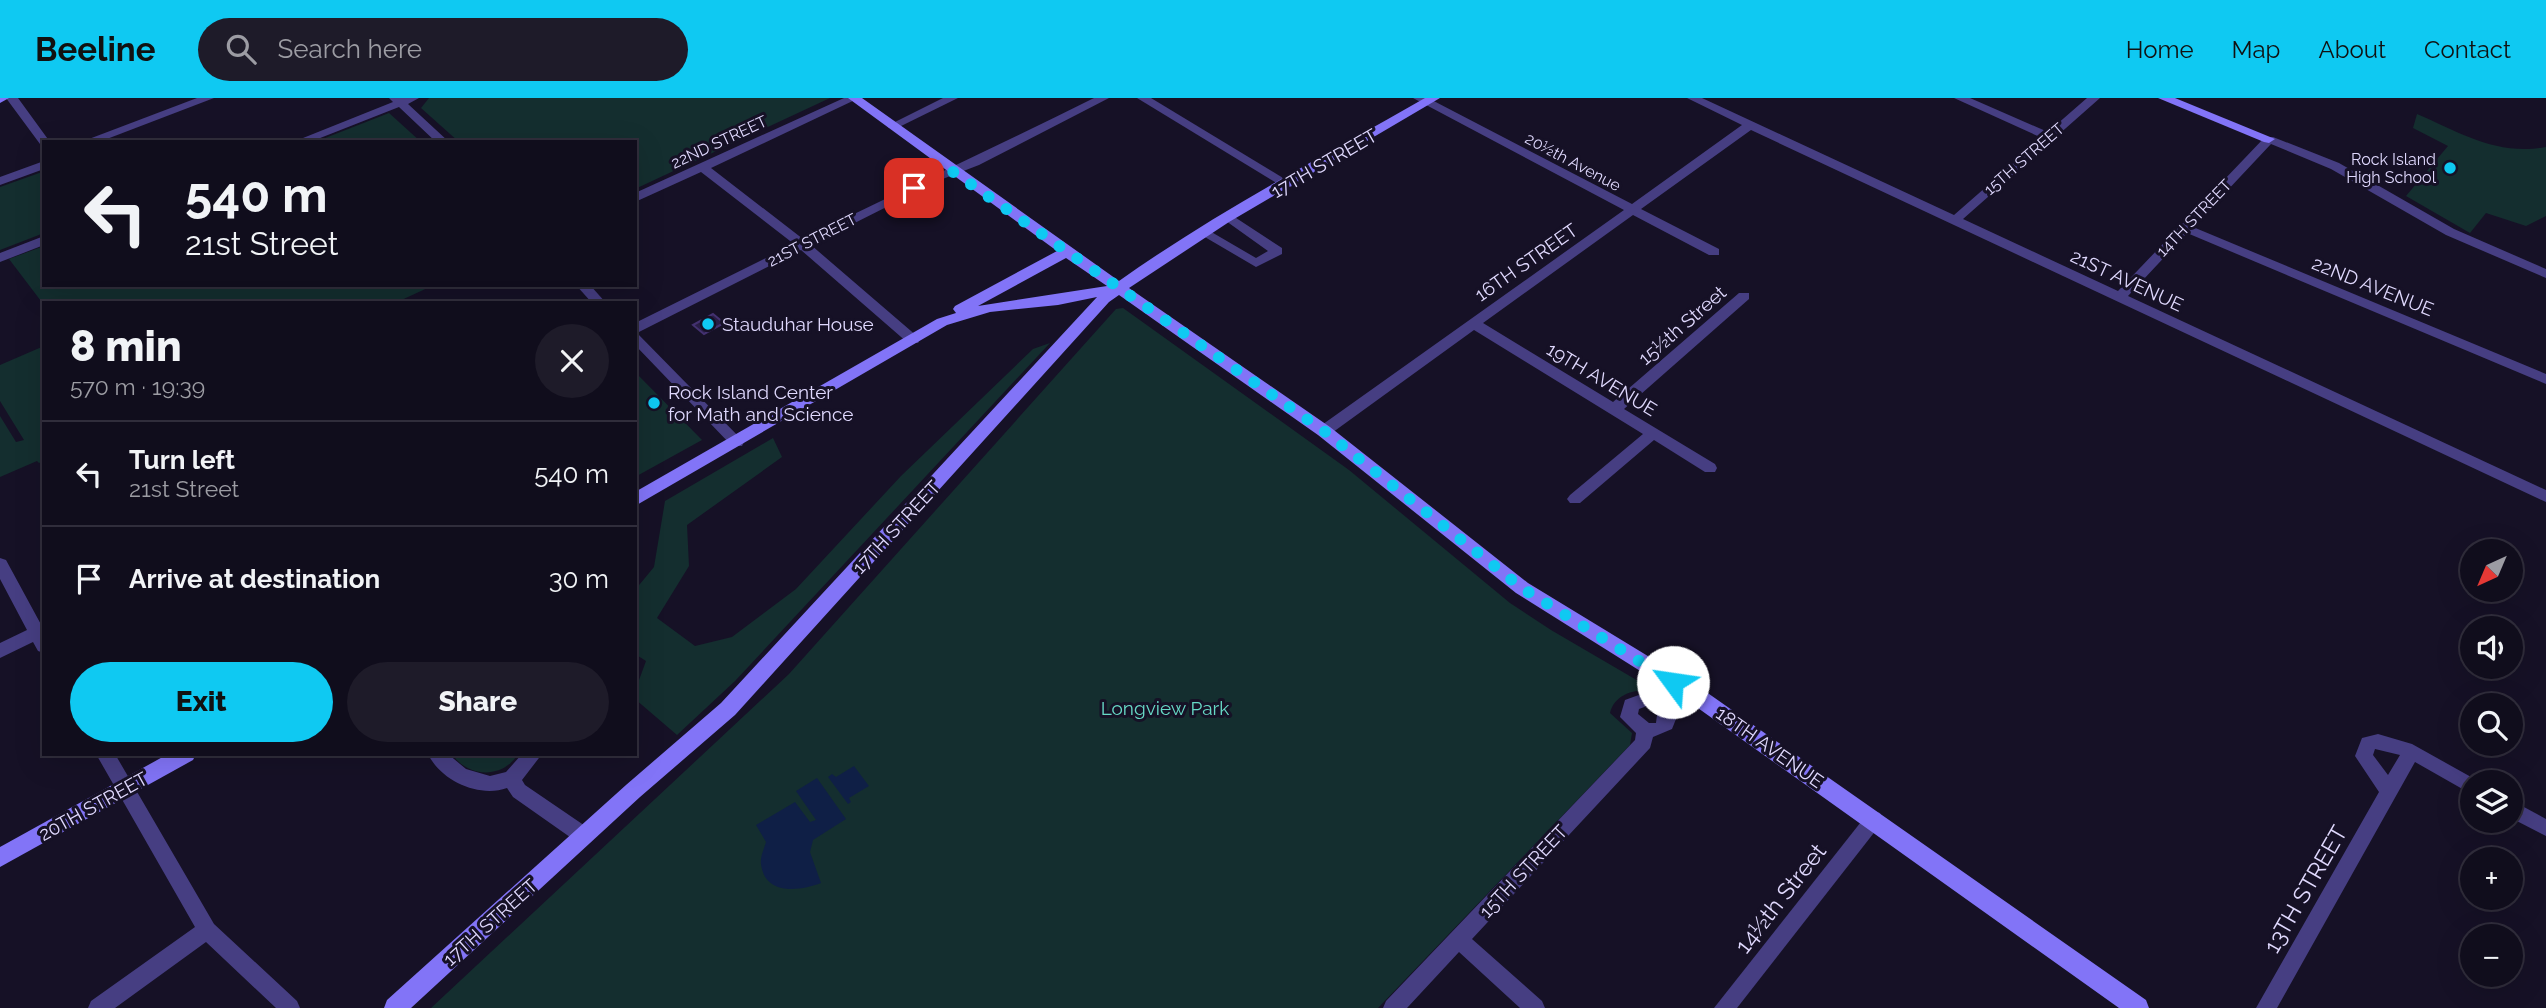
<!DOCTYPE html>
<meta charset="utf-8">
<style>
body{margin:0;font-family:Raleway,sans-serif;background:#1e1b29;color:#f1f3f6;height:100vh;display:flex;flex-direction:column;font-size:26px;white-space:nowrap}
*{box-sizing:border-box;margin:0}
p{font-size:23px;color:#9c9ca3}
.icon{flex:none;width:38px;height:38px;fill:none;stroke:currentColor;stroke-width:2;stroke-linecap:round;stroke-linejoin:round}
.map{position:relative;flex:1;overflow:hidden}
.panel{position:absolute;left:42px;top:203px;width:595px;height:455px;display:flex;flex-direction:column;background:#100d1c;border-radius:0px;box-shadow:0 7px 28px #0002,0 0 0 2px #302d3b}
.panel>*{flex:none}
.banner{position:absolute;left:42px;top:42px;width:595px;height:147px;border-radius:0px;box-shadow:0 7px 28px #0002,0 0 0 2px #302d3b;background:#100d1c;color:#f1f3f6;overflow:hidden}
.needle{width:46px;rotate:224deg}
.controls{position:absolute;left:2460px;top:441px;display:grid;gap:14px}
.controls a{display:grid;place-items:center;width:63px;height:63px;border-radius:50%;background:#100d1c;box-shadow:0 7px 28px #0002,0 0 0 2px #302d3b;font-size:35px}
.pin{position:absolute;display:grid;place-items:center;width:60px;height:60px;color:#fff;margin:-30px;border-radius:14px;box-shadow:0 4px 10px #0006}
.me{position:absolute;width:77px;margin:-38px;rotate:301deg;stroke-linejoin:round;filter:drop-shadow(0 0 5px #0008)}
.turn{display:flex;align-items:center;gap:24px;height:147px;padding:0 28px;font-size:32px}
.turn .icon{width:91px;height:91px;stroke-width:2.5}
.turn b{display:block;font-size:49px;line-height:60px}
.round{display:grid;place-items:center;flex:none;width:74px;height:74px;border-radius:37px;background:#1e1b29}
.overview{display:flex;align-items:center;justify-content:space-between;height:119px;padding:0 28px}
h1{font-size:42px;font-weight:800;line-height:52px}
.cta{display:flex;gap:14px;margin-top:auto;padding:14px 28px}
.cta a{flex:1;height:80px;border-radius:42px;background:#0fc9f2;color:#111;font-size:28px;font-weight:800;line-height:80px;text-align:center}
.cta a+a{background:#1e1b29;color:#f1f3f6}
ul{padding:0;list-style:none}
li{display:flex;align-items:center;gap:21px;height:105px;padding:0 28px;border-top:2px solid #302d3b}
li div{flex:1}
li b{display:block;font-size:26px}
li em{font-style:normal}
header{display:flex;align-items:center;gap:42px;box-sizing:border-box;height:98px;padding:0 35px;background:#0fc9f2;color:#111}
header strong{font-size:33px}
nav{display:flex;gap:38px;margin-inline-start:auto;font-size:24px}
.search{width:490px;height:63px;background:#1e1b29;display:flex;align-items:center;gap:18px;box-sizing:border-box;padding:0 24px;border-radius:38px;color:#9c9ca3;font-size:26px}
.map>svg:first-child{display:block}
.green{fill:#142e2f}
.water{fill:#0f1f46}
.building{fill:#291e46;stroke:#433170;stroke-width:2}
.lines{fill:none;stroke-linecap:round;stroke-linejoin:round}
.street{fill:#463e82;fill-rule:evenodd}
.secondary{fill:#8274f7;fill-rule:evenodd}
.route{stroke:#0fc9f2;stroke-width:12;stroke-dasharray:0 21.6}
.poi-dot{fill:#0fc9f2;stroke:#161126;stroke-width:2.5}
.labels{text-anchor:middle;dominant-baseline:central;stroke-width:6;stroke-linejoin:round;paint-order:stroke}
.far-street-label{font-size:16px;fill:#dfd8fd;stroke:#161126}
.far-poi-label{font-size:16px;fill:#dfd8fd;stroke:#161126;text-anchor:end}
.street-label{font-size:19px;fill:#dfd8fd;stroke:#161126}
.poi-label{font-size:19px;fill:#dfd8fd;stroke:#161126;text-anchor:start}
.park-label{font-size:19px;fill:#67d9c6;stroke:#161126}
.near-street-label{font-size:23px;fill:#dfd8fd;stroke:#161126}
</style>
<header>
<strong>Beeline</strong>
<div class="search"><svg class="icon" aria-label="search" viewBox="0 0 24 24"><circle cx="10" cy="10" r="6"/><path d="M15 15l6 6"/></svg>Search here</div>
<nav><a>Home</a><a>Map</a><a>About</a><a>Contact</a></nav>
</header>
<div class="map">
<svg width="2546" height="910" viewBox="0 0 2546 910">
<rect width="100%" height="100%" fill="#161126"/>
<!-- green -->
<g class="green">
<polygon points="429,0 830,0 635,91 635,44 459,44 421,10"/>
<polygon points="389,15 421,44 315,44"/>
<path d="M 2417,16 C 2461,35 2497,58 2546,49 L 2546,118 L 2526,128 L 2486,115 L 2470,135 L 2406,98 L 2448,48 L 2413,30 Z"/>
<polygon points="42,74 44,135 0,152 0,89"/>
<polygon points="44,148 44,187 434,187 395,205 44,205 44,207 9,161"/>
<path d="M 1123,210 L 1349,372 L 1510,505 L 1551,532 L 1640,584 L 1647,592 C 1631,592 1614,598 1610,615 L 1632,635 L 1630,647 L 1378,910 L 431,910 L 789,576 L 1116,211 Z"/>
<polygon points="1050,245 735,583 677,637 635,601 635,593 646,563 635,556 635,492 654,469 665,403 773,340 782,359 687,427 689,468 657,520 695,548 732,539 796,491 901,378 1033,251"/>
<polygon points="44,248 44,363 39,365 37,363 0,379 0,318 16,344 24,342 0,303 0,267"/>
<polygon points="635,274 702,342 635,379"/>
<path d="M 452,656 L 518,656 C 503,681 468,680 452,656 Z"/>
</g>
<!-- water -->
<g class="water">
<polygon points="854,668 869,688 849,700 851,704 848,706 828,679 832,676 836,679"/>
<path d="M 817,680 L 846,721 L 813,742 L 810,754 L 821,785 C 800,793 765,798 761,766 C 760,759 764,751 766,744 L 756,727 L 795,704 L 810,724 L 816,722 L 796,693 Z"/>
</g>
<!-- building -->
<polygon class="building" points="713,216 724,225 704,236 693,227"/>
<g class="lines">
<!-- street -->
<g class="street">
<polygon points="6,0 18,0 50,44 44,44 44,47 40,46"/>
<polygon points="197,0 214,0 99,44 81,44"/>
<polygon points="389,0 419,0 408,6 449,44 436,44 399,9 310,44 293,44 393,4"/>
<path d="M 844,0 L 859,0 L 711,70 L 803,141 C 900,93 998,48 1094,0 L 1109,0 L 979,67 L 940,82 L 811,147 L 918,239 L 920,242 L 918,245 L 908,245 L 801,152 L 637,235 L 744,344 L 742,348 L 732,348 L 635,247 L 635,225 L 794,146 L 701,74 L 635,104 L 635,95 Z"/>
<polygon points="943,0 958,0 897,30 889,30 887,28"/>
<polygon points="1137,0 1151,0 1293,86 1291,89 1283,89"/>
<polygon points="1413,0 1428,0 1632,106 1742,27 1687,0 1702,0 1954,117 2042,40 1954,0 1970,0 2048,34 2087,0 2100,0 1963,121 2118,193 2265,39 2273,39 2339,65 2454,131 2546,171 2546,180 2446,137 2331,71 2271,46 2193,129 2546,276 2546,286 2187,135 2128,198 2546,392 2546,404 1751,32 1641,111 1719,151 1719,157 1709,157 1633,117 1483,225 1613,304 1739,195 1749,195 1749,201 1624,311 1715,366 1717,370 1715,374 1705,374 1654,342 1580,405 1570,405 1567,401 1570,397 1643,336 1474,232 1329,337 1319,337 1317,333 1319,329 1624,112"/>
<polygon points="44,63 44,71 0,87 0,79"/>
<polygon points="1230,116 1282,150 1282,156 1256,169 1198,135 1200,132 1208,132 1256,160 1268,153 1226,123 1226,117"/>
<polygon points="44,138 44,147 0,164 0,155"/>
<polygon points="576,187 590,187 606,205 592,205"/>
<polygon points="0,460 6,462 44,532 44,555 38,553 33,544 0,560 0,545 27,532 0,481"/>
<path d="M 1647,594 C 1662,599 1672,605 1676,621 L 1672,631 L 1653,639 L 1650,650 L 1472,841 L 1542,903 L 1545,910 L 1520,910 L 1459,854 L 1407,910 L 1383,910 L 1386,903 L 1635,642 L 1636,635 L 1620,619 L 1625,602 ZM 1647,608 L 1657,617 L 1656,625 L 1649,625 L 1638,616 L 1639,611 Z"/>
<path d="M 2378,636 L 2412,646 L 2480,684 L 2473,684 L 2473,697 L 2415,664 L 2277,910 L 2256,910 L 2379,694 L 2355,658 L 2362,640 ZM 2375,651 L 2400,657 L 2388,677 L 2373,657 Z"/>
<polygon points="96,656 115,656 214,826 297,903 300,910 276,910 206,844 115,910 88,910 91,903 195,829"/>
<path d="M 428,656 L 448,656 L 466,671 L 490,678 L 506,674 L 522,656 L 542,656 L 522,682 L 525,687 L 591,732 L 593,738 L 591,744 L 584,746 L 577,744 L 513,699 L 507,690 C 479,700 441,683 428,656 Z"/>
<polygon points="2511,702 2546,721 2546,738 2511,720"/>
<polygon points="1874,713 1880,715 1883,721 1880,727 1737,910 1714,910 1868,715"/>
</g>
<!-- secondary -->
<g class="secondary">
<polygon points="0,0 9,0 0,5"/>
<path d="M 848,0 L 862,0 L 1119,183 C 1216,114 1322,59 1425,0 L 1440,0 L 1229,124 L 1129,190 L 1330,329 L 1528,485 L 1702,591 L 2146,902 L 2149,910 L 2119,910 L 1688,603 L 1516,495 L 1318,337 L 1119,197 L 1109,204 L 735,617 L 640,699 L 411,910 L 384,910 L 387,902 L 626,687 L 721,605 L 1097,199 L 1058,207 L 990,214 L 947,227 L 635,408 L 635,394 L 937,221 L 956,215 L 953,211 L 955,208 L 1057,153 ZM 1066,160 L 1107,188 L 978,208 Z"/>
<polygon points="2158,0 2175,0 2275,41 2269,45 2264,44"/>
<polygon points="168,656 196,656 193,662 0,769 0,749"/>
</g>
</g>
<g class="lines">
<!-- route -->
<polyline class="route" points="914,90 952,73 1324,333 1522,490 1673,584"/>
</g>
<!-- markers -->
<g class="poi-dot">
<circle cx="2450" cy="70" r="7"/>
<circle cx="708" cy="226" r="7"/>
<circle cx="654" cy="305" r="7"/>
</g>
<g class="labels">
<!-- far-street labels -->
<g class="far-street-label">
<text transform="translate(719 44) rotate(-25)">22ND STREET</text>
<text transform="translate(2024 61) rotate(-41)">15TH STREET</text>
<text transform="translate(1573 64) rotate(28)">20½th Avenue</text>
<text transform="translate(2194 120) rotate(-46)">14TH STREET</text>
<text transform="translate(812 142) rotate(-27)">21ST STREET</text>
</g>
<!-- far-poi labels -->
<g class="far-poi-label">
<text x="2436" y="61">Rock Island<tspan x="2436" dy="18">High School</tspan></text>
</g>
<!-- street labels -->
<g class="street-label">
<text transform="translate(1324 65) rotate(-30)">17TH STREET</text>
<text transform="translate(1526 164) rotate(-35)">16TH STREET</text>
<text transform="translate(2127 182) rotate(25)">21ST AVENUE</text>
<text transform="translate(2373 188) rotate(22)">22ND AVENUE</text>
<text transform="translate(1682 227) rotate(-41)">15½th Street</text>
<text transform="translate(1602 281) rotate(31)">19TH AVENUE</text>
<text transform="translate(896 429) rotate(-47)">17TH STREET</text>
<text transform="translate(1770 649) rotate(35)">18TH AVENUE</text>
<text transform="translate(93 708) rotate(-29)">20TH STREET</text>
<text transform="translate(1523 773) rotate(-47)">15TH STREET</text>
<text transform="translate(490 824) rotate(-42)">17TH STREET</text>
</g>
<!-- poi labels -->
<g class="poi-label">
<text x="722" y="226">Stauduhar House</text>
<text x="668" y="294">Rock Island Center<tspan x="668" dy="22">for Math and Science</tspan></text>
</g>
<!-- park labels -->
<g class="park-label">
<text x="1165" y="610">Longview Park</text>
</g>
<!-- near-street labels -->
<g class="near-street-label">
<text transform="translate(2305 791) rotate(-60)">13TH STREET</text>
<text transform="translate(1780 800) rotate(-52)">14½th Street</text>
</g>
</g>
</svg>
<div class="controls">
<a><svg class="needle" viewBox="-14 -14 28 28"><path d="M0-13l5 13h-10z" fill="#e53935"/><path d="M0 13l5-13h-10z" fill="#9c9ca3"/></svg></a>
<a><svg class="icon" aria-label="sound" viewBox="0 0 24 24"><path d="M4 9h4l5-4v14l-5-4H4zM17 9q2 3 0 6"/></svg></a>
<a><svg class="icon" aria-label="search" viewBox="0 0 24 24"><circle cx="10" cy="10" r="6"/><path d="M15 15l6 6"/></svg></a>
<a><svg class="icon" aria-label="layers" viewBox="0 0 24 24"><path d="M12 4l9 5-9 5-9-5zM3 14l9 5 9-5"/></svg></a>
<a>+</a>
<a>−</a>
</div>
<div class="pin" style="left:914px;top:90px;background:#d93025"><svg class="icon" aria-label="arrive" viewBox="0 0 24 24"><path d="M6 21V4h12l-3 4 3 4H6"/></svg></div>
<svg class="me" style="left:1673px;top:584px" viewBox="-20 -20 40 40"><circle r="19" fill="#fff"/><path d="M0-13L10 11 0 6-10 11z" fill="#0fc9f2"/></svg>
<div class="banner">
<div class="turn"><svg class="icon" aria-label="left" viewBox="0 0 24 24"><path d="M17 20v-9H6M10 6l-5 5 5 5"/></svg><div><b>540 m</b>21st Street</div></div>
</div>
<section class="panel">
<div class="overview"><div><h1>8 min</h1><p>570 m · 19:39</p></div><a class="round"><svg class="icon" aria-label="close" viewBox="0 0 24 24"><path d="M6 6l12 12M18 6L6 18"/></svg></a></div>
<ul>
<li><svg class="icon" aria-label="left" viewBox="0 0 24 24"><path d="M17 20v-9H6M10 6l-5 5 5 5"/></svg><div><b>Turn left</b><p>21st Street</p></div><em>540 m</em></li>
<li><svg class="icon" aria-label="arrive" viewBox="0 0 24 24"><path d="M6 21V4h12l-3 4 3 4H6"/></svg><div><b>Arrive at destination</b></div><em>30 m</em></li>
</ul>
<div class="cta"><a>Exit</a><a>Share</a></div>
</section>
</div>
